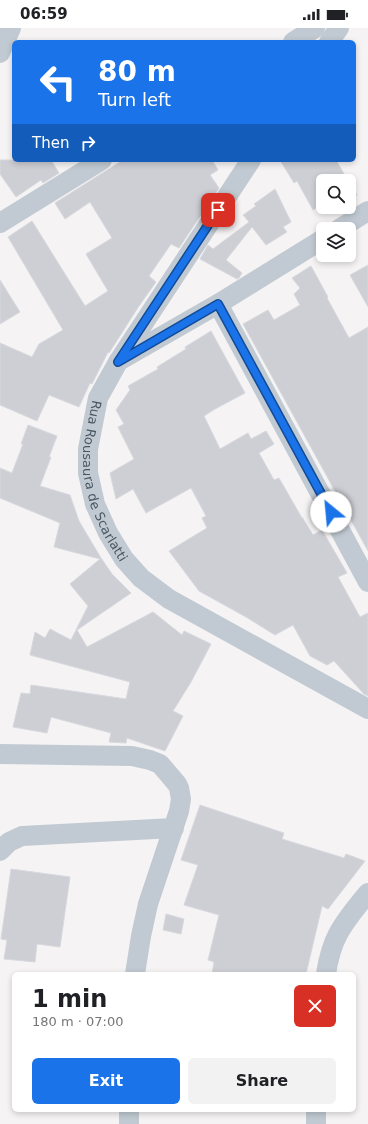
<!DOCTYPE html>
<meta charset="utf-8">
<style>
body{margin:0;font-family:"DejaVu Sans",sans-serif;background:#f2f2f2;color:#202124;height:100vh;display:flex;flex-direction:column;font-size:15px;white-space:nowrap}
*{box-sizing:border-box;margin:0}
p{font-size:13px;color:#757577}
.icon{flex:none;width:22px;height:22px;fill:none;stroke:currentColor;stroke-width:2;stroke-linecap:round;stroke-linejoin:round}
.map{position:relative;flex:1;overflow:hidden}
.drawer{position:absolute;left:12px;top:944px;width:344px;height:140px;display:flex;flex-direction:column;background:#fff;border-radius:6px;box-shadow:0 2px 6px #0003}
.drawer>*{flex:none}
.hud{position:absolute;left:12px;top:12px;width:344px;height:122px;border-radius:6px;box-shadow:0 2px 6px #0003;background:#1a73e8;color:#fff;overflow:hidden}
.controls{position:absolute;left:316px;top:146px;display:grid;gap:8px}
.controls a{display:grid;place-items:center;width:40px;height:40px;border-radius:6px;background:#fff;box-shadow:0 2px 6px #0003;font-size:20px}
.pin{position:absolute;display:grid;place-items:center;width:34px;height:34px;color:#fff;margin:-17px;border-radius:8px;box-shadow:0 2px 6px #0006}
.me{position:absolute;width:44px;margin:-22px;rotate:332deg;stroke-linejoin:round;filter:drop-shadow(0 0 3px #0008)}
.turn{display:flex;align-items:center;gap:14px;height:84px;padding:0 20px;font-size:18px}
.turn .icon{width:52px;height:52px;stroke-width:2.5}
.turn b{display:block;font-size:28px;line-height:34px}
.then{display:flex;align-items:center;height:38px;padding:0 20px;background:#0003;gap:8px;font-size:15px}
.round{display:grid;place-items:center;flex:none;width:42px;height:42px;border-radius:6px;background:#f2f2f2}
.overview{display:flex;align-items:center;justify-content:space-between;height:68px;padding:0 20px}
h1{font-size:24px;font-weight:600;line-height:30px}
.action{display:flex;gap:8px;margin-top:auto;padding:8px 20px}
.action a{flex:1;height:46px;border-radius:6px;background:#1a73e8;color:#fff;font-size:16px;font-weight:600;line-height:46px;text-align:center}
.action a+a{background:#f2f2f2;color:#202124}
.status{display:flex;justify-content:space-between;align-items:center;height:28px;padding:0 20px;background:#fff;direction:ltr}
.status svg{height:11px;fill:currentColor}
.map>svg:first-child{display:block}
.building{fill:#cdcfd5;stroke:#d7d9de}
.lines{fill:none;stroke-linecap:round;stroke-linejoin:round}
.minor{stroke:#c1cad2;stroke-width:20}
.route-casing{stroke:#114b97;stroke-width:10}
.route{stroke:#1a73e8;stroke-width:7}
.labels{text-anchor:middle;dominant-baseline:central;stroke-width:4;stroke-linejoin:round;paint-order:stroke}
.street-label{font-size:13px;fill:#4a5661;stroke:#fff}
</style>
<div class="status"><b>06:59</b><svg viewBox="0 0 49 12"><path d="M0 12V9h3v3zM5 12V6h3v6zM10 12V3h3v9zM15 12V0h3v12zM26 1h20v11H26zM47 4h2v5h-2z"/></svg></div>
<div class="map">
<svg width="368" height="1096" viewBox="0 0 368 1096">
<rect width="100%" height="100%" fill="#f5f3f3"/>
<!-- building -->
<g class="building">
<polygon points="0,132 51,132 59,145 43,155 41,152 16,169 0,146"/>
<polygon points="123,132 212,132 218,142 210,147 219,160 179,220 171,216 149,248 156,254 139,278 109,325 108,324 92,356 90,355 79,379 49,367 37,393 0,377 0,315 32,329 39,316 63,302 8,209 32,193 85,278 108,263 86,226 112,210 90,174 65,191 55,175"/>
<polygon points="280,132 336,132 348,153 323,153 323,179 337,179 326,186 321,177 313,182 297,153 294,155"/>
<polygon points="349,154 357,167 349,172"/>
<polygon points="275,161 291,194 283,199 287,204 266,217 252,199 226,232 242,245 239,250 237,251 200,231 208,217 213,221 249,194 243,187 256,178 254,176"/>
<polygon points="368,237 368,279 350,247"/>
<polygon points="311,238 328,269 327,270 349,310 368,299 368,523 243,296 268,282 274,292 300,277 294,266 300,260 292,250"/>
<polygon points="0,252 20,284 0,296"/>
<polygon points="211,303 245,365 215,381 204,388 220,421 248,405 251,411 266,403 274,416 259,425 274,452 279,450 302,490 302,489 313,507 322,502 347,545 338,549 360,589 368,585 368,668 364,666 334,633 327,637 310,628 293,597 275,607 246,589 199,563 169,523 207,500 202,490 206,488 191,460 146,485 133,461 116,471 110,445 134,431 118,399 124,396 116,382 130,362 128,358 158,341 157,339 186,321 185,319"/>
<polygon points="28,397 57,408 49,429 51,429 40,458 70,467 79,493 101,530 112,546 131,565 77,602 87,619 153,584 182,607 184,603 211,616 191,654 173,683 183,688 165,723 127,710 126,715 109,714 111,705 51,689 47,705 13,699 21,665 30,666 31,657 126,671 130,654 30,627 35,604 45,610 50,601 71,612 88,578 70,556 100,531 54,519 60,495 0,470 0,440 12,445 23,416 21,416"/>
<polygon points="200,777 284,805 282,811 344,830 346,826 365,833 328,881 322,878 306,946 212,946 214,934 208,932 219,887 184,877 198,837 181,832"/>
<polygon points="11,841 70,849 60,919 37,916 35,934 4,931 7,912 1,911"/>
<polygon points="166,886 184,891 181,906 163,902"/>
</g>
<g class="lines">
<!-- minor -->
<g class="minor">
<polyline points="293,14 315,0"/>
<polyline points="329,14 339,0"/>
<polyline points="0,25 11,0"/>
<path id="s1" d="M 251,132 L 118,334 L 98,370 L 88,421 L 88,445 L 95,476 L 108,505 L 124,531 L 141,550 L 169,571 L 368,681"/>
<polyline points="0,195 102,132"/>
<polyline points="339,201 368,183"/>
<polyline points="218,276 368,554"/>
<polyline points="122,331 218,276 323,211"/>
<polyline points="0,726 132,728 150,732 160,736 177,756 179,760 181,771 179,783 148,876 141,908 135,946"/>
<polyline points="0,823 9,814 22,808 174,800"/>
<path d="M 326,946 C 328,933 331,919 338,906 C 346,891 357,878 368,865"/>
<polyline points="129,1096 129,1082"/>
<polyline points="316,1096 316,1082"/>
</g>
</g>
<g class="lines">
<defs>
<polyline id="route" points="218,182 118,334 218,276 331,484"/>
</defs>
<!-- route casing -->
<use href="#route" class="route-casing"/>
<!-- route -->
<use href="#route" class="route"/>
</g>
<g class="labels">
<!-- street labels -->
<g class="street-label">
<text stroke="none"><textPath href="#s1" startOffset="370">Rua Rousaura de Scarlatti</textPath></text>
</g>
</g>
</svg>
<div class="controls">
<a><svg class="icon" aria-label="search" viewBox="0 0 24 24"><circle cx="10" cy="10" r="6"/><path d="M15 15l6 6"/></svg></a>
<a><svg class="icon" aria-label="layers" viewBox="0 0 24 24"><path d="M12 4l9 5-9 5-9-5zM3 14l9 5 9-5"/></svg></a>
</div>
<div class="pin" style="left:218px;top:182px;background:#d93025"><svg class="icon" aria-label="arrive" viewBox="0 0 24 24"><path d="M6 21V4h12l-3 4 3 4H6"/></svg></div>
<svg class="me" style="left:331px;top:484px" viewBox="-20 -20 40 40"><circle r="19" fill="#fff"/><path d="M0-13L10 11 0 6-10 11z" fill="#1a73e8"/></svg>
<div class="hud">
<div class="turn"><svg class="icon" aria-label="left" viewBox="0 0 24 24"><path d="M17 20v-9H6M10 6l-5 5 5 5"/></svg><div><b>80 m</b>Turn left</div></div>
<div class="then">Then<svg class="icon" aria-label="right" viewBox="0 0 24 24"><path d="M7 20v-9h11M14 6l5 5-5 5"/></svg></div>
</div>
<section class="drawer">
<div class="overview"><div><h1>1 min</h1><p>180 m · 07:00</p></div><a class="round" style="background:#d93025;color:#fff"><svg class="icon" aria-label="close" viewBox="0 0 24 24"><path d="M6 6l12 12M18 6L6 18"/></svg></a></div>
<div class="action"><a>Exit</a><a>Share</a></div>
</section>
</div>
